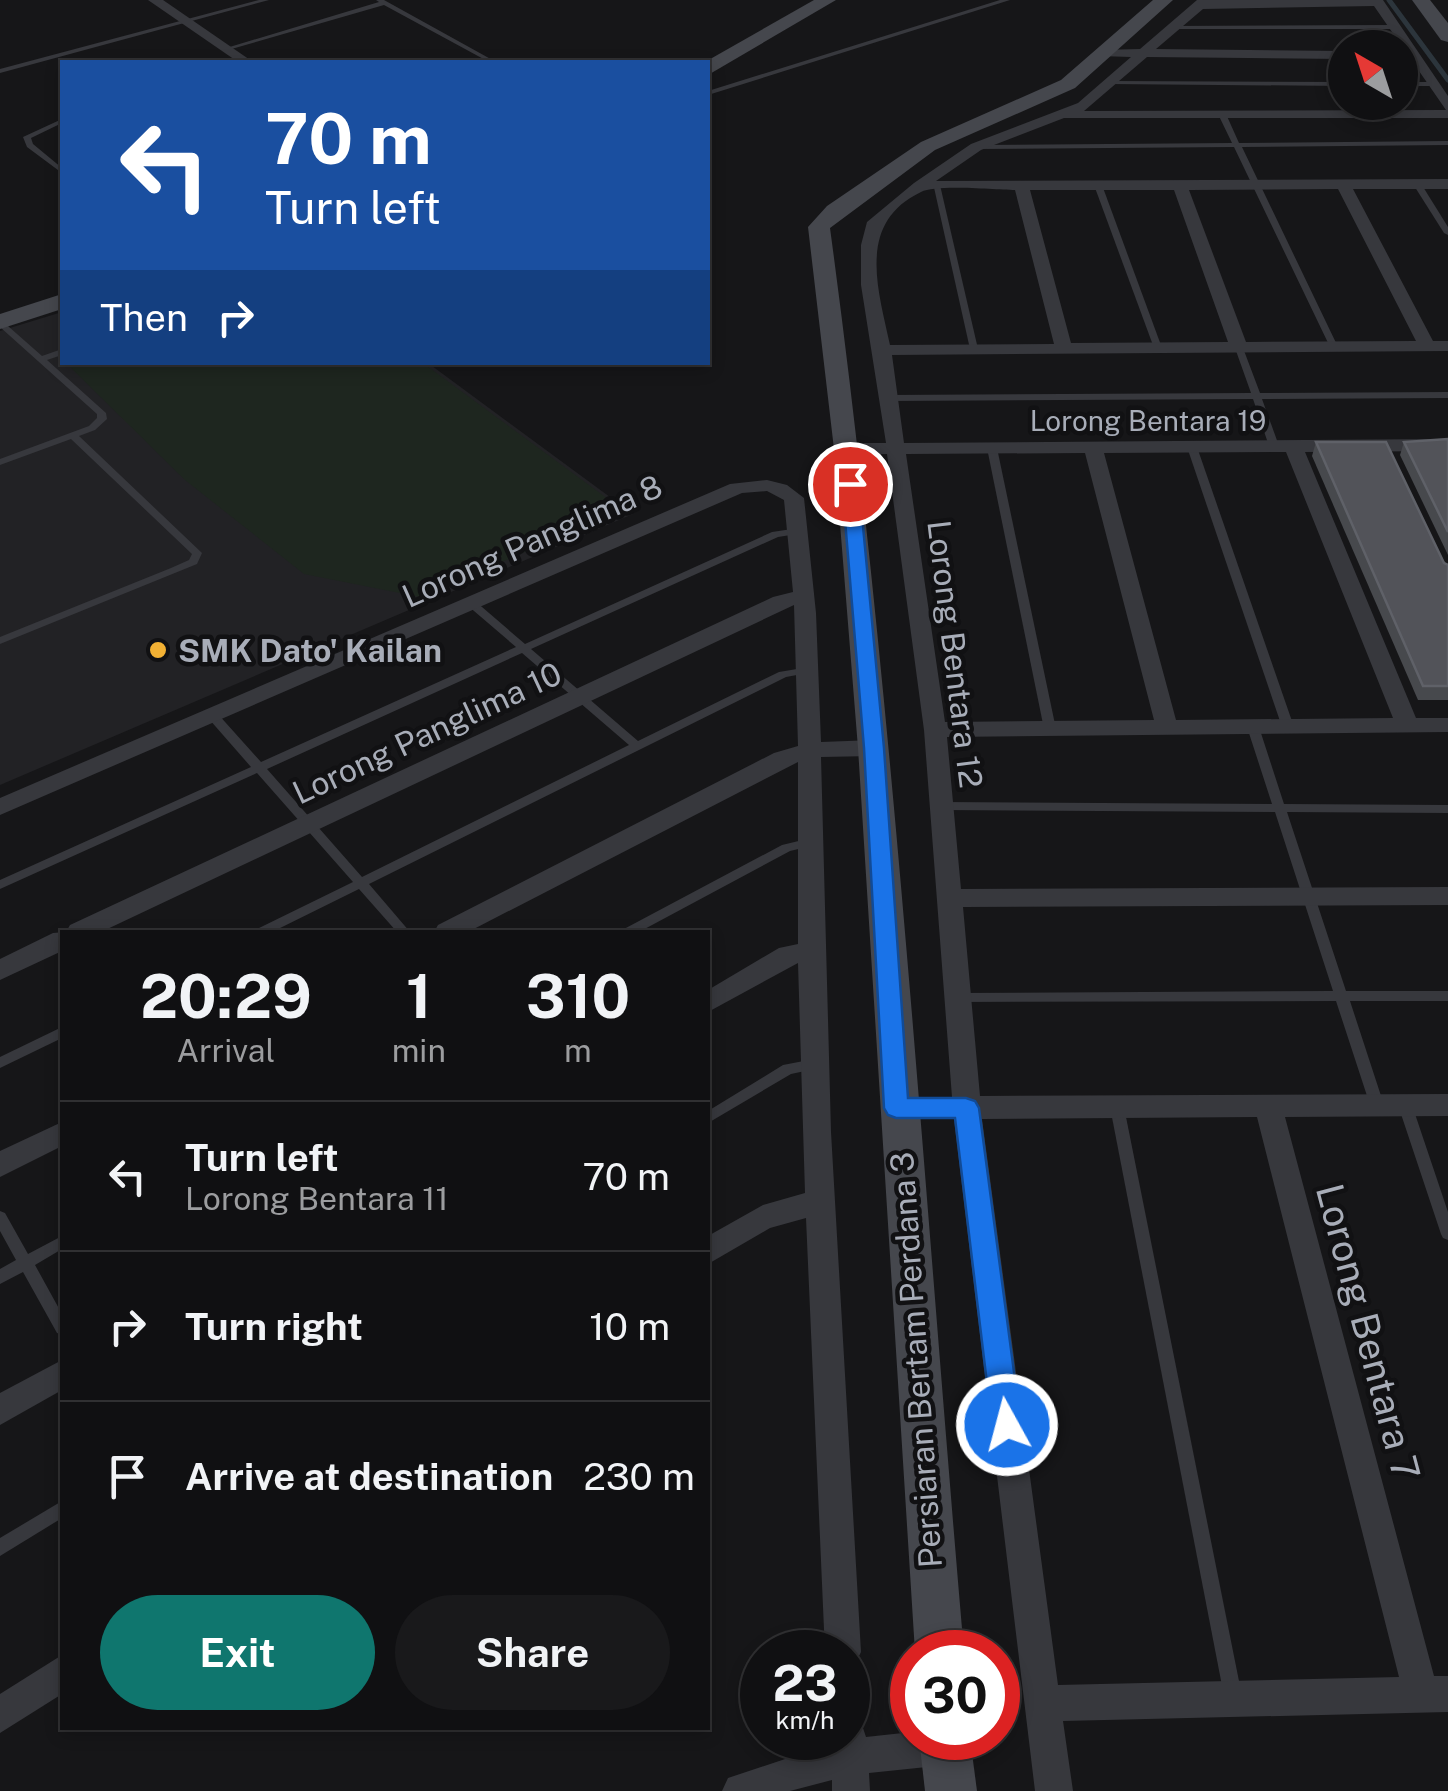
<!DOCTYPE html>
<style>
body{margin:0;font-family:"Public Sans",sans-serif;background:#19191b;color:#f1f3f6;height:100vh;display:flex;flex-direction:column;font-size:38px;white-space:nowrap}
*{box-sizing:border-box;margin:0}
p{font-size:32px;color:#9c9d9f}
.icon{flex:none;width:55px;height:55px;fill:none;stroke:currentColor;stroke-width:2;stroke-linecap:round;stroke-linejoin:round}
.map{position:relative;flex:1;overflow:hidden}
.drawer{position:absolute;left:60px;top:930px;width:650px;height:800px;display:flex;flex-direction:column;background:#101012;border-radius:0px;box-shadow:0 5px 15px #0003,0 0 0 2px #303032}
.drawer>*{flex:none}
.hud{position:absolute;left:60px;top:60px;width:650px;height:305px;border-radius:0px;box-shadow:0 5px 15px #0003,0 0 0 2px #303032;background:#1a4fa0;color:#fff;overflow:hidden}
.needle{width:65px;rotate:321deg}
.controls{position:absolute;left:1328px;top:30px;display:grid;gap:20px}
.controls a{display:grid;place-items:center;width:90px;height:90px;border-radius:50%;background:#101012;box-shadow:0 5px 15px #0003,0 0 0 2px #303032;font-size:50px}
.speed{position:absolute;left:740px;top:1630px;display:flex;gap:20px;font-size:50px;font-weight:700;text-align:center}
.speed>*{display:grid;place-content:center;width:130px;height:130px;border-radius:50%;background:#101012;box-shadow:0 5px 15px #0003,0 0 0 2px #303032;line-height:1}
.speed small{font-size:25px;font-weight:400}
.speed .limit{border:15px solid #d22;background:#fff;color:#111}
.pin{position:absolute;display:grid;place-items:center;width:85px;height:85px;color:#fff;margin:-42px;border:5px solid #fff;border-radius:50%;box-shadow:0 2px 10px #0007}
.me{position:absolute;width:110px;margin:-55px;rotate:353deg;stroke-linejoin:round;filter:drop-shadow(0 0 8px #0008)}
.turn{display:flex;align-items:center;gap:35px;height:210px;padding:0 40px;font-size:45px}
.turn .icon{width:130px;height:130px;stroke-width:2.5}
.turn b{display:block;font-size:70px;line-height:85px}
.then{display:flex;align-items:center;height:95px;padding:0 40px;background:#0003;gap:20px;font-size:38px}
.eta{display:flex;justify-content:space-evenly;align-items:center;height:170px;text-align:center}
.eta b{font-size:60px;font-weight:700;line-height:70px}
.button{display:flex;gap:20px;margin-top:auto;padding:20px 40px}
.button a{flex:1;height:115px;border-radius:60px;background:#0f766e;color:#fff;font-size:40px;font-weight:700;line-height:115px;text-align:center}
.button a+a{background:#19191b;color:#f1f3f6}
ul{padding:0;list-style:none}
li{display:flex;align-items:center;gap:30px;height:150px;padding:0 40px;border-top:2px solid #303032}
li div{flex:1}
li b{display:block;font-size:38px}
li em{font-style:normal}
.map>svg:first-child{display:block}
.built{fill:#222225}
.green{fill:#1e261f}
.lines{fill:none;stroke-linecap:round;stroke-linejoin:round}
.stream{stroke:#2c353c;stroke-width:5}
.lane{fill:#37383d;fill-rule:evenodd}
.street{fill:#37383d;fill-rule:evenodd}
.secondary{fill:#45474d;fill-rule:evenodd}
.wall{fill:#47494d}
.building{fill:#525359;stroke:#5f6168;stroke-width:2.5}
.route{fill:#1a73e8;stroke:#114b97;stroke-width:2.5}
.poi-dot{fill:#f2b134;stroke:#111113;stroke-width:4}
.labels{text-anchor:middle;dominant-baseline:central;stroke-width:9;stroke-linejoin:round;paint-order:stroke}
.far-street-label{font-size:28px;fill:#a8adb8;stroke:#111113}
.street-label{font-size:32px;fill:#a8adb8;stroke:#111113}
.poi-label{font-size:32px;font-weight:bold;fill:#a8adb8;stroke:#111113;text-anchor:start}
.near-street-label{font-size:38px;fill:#a8adb8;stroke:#111113}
</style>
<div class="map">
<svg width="1448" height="1791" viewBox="0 0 1448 1791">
<rect width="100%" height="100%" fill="#161618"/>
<!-- built -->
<polygon class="built" points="62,312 62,362 428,363 633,514 0,785 0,331"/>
<!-- green -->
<polygon class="green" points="66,363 423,363 623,510 420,597 304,574 185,480"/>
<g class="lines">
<!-- stream -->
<polyline class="stream" points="1389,0 1448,80"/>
<!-- lane -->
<g class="lane">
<polygon points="259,0 269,0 0,73 0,69"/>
<polygon points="376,0 384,0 496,62 489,62 384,5 228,50 223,49 379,2"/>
<polygon points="1000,0 1010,0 708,95 708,91"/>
<polygon points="1170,26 1395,25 1398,27 1395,29 1168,29 1168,27"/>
<polygon points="1111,81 1345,82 1345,86 1109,84 1108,83"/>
<polygon points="1400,82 1433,82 1436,84 1433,86 1400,86"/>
<polygon points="1222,112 1226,114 1239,143 1448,141 1448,145 1242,147 1338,347 1337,349 1330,347 1234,147 976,149 972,147 976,145 1232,143 1218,114"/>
<polygon points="62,119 62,123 31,138 33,144 62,168 62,173 27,147 23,137"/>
<polygon points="1414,182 1420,182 1448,227 1448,235 1444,233 1413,184"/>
<polygon points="933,183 940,185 978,349 977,351 970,349"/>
<polygon points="1095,183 1102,185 1162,348 1161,350 1154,348 1094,185"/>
<polygon points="0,319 42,356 62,349 62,355 47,360 106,413 107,419 95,430 79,436 202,553 197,564 0,644 0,637 171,568 189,560 192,554 71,439 0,465 0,459 89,426 97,418 97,414 0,327"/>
<polygon points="1239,345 1243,348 1260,393 1448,392 1448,398 1262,399 1279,446 1274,449 1269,446 1253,399 888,401 883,398 888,395 1251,393 1235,348"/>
<polygon points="1192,444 1197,447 1294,727 1292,730 1284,730 1282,727 1187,447"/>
<polygon points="992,445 997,448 1056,729 1050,733 1044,729 987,448"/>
<path d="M 799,528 L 804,531 L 803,533 L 778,537 L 531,649 L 638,741 L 779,672 L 809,667 L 813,668 L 814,670 L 813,672 L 786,677 L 369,884 L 410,932 L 397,932 L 359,889 L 272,932 L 256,932 L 257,929 L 353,882 L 257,773 L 0,889 L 0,880 L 251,767 L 209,719 L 207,716 L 209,713 L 217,713 L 261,762 L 516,647 L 467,605 L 467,601 L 475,601 L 525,644 L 772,532 ZM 522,653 L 629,745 L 362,877 L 267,769 Z"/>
<polygon points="1253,723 1259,727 1284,804 1448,805 1448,813 1287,812 1346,991 1448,991 1448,1001 1350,1001 1384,1105 1382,1109 1377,1111 1372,1109 1370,1105 1336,1001 952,1002 950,998 952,994 957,993 1333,991 1275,812 941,810 935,806 941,802 1272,804 1247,727"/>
<polygon points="811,838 815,839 817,842 815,845 790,851 639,932 623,932 624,929 782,845"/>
<polygon points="62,1027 62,1038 0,1068 0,1057"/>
<polygon points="814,1059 819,1060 821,1064 819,1068 791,1074 708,1123 708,1111 783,1065"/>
<polygon points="1405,1099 1410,1101 1412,1105 1448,1212 1448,1240 1443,1238 1441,1234 1398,1105 1400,1101"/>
<polygon points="1117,1101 1122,1103 1124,1107 1242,1696 1239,1702 1233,1705 1227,1702 1224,1696 1110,1107 1112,1103"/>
<polygon points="0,1211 5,1213 28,1254 62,1236 62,1249 35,1265 62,1314 62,1335 57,1333 23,1272 0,1284 0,1269 16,1260 0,1231"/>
<polygon points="62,1501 62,1518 0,1556 0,1538"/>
</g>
<!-- street -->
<g class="street">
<polygon points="148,0 163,0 253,62 238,62"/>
<path d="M 1197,0 L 1383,0 L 1448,96 L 1448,118 L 1064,118 L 981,150 L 936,181 L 1448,179 L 1448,189 L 1353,189 L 1433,341 L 1448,341 L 1448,351 L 892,355 L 904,443 L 1448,439 L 1448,451 L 1305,452 L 1416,718 L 1448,718 L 1448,732 L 947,737 L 961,889 L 1448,887 L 1448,905 L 963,907 L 980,1096 L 1448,1094 L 1448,1116 L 1285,1117 L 1434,1676 L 1448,1676 L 1448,1712 L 1063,1721 L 1073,1791 L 1035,1791 L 954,1119 L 887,1116 L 883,1108 L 887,1100 L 952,1097 L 924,730 L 887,454 L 847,455 L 838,449 L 847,443 L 886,443 L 861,285 L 861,245 L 867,222 L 914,183 L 971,144 L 1078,103 L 1131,57 L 1099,56 L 1099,50 L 1140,49 ZM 1374,6 L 1446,110 L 1084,111 L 1147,57 L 1345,59 L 1345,51 L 1156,49 L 1203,9 ZM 1338,189 L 1416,341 L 1246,342 L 1189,190 ZM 1015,190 L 1054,344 L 890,345 C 878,289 856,223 921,192 C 937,184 994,190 1015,190 ZM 1030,190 L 1174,190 L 1228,342 L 1071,343 ZM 1286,452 L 1393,718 L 1176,720 L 1104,453 ZM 1085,453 L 1154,720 L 945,722 L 906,454 ZM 1257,1117 L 1399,1677 L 1058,1685 L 982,1119 Z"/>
<polygon points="767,480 787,485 804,498 816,613 821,742 874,740 885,748 874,756 821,757 831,1132 861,1652 855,1664 848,1668 848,1652 825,1652 806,1218 770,1228 708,1264 708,1236 763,1205 805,1193 798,963 708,1012 708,990 779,948 798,944 798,762 468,932 434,932 438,925 774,753 798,746 794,605 101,932 62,932 62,951 0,980 0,959 53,933 66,932 70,925 773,597 793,592 784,500 767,491 742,493 0,815 0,798 730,484"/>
<polygon points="62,1122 62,1146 0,1177 0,1151"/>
<polygon points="62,1360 62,1390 0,1425 0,1393"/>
<polygon points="62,1655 62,1694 0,1733 0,1694"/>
<polygon points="848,1717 861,1722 866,1737 912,1732 912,1738 960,1738 964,1747 959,1760 946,1765 869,1773 870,1791 832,1791 832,1780 790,1791 722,1791 728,1778 830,1744 830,1738 848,1738"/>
</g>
<!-- secondary -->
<g class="secondary">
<polygon points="814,0 836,0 708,75 705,62"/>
<path d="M 1153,0 L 1173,0 L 1075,88 L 935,150 L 830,228 C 894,701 923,1177 964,1652 L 915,1652 L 858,748 L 834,449 L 808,227 L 827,206 L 921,142 L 1061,80 Z"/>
<polygon points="1412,0 1430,0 1448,23 1448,42 1441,40"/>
<polygon points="62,294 62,309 0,329 0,314"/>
<polygon points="919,1738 970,1738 977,1791 925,1791"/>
</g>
</g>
<!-- wall -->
<g class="wall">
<polygon points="1448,439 1448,555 1400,455 1404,442"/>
<polygon points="1316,442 1448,565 1448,700 1418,700 1312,456"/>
</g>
<!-- building -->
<g class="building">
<polygon points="1448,439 1448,532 1404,442"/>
<polygon points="1316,442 1386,442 1444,563 1448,565 1448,686 1423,686"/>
</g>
<!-- route -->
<polygon class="route" points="850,478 859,484 884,748 908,1098 966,1098 975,1101 979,1108 1021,1425 1017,1435 1007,1439 996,1435 992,1425 955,1118 896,1118 888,1115 884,1108 864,748 842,484"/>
<!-- markers -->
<circle class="poi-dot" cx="158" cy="650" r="10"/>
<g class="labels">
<!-- far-street labels -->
<g class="far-street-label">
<text x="1148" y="420">Lorong Bentara 19</text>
</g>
<!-- street labels -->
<g class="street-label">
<text transform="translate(532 541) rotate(-24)">Lorong Panglima 8</text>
<text transform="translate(955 654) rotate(83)">Lorong Bentara 12</text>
<text transform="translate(427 733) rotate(-25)">Lorong Panglima 10</text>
<text transform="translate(916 1360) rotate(-94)">Persiaran Bertam Perdana 3</text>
</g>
<!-- poi labels -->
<g class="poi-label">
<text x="178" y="650">SMK Dato' Kailan</text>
</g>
<!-- near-street labels -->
<g class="near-street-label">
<text transform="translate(1368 1332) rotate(75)">Lorong Bentara 7</text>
</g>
</g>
</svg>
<div class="controls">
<a><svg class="needle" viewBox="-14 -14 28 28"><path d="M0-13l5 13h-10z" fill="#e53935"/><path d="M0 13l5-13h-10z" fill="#9c9d9f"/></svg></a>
</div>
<div class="speed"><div>23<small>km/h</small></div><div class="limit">30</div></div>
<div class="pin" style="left:850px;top:484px;background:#d93025"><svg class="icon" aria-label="arrive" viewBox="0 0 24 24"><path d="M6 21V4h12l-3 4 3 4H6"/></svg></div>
<svg class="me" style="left:1007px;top:1425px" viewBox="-20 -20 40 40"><circle r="17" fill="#1a73e8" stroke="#fff" stroke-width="3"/><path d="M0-11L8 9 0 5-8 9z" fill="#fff"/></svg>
<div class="hud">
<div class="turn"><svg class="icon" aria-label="left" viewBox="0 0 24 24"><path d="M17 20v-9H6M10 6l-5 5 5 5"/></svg><div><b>70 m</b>Turn left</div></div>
<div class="then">Then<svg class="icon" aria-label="right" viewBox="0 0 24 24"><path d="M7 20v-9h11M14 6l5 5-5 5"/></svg></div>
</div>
<section class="drawer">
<div class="eta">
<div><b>20:29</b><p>Arrival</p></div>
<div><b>1</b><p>min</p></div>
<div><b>310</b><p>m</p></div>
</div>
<ul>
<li><svg class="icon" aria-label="left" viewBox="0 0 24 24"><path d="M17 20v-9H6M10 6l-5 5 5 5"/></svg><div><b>Turn left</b><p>Lorong Bentara 11</p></div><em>70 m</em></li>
<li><svg class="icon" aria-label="right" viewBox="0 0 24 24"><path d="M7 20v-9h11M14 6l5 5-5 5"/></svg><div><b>Turn right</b></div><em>10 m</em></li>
<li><svg class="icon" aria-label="arrive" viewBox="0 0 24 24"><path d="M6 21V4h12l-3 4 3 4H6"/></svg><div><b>Arrive at destination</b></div><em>230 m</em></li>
</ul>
<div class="button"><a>Exit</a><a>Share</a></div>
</section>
</div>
